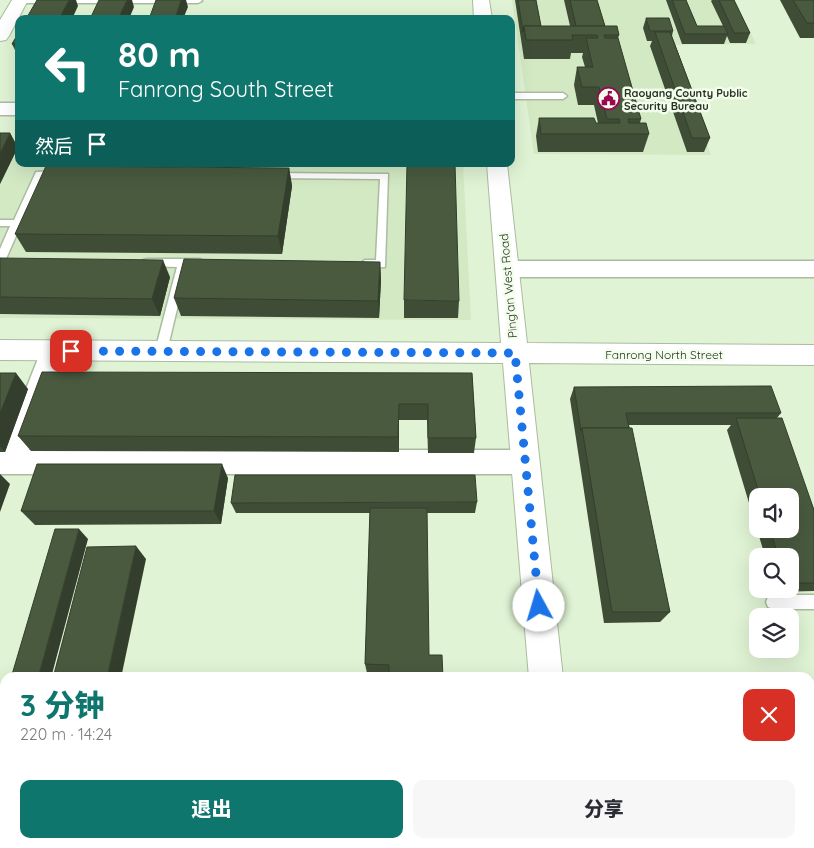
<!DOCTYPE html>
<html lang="zh">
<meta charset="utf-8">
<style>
body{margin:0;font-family:Quicksand,"Noto Sans SC",sans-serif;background:#f7f7f7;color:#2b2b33;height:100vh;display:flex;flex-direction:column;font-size:19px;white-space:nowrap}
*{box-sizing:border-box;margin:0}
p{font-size:16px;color:#7c7c81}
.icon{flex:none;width:28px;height:28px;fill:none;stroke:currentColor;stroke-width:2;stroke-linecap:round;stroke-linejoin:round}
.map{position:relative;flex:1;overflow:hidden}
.panel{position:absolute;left:0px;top:672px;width:815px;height:176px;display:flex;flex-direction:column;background:#fff;border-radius:15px 15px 0 0;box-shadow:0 5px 20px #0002}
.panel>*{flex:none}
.top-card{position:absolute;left:15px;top:15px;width:500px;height:152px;border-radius:10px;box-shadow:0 5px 20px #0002;background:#0f766e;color:#fff;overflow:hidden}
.controls{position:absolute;left:749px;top:488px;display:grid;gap:10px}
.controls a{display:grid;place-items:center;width:50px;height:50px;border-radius:10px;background:#fff;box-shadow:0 5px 20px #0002;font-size:25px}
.pin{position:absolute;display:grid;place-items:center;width:42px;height:42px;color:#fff;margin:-21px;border-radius:10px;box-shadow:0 2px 8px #0006}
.me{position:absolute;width:55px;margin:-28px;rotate:354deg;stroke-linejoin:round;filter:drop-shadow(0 0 4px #0008)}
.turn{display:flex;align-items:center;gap:18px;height:105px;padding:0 20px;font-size:22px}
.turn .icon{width:65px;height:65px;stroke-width:2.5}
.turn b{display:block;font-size:35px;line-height:42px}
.then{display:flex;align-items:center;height:48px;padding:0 20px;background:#0003;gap:10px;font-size:19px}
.round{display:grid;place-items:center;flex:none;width:52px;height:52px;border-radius:10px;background:#f7f7f7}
.overview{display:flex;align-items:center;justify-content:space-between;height:85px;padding:0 20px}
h1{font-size:30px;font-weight:800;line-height:38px;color:#0f766e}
.action{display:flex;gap:10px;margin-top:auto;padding:10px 20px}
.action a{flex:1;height:58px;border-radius:10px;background:#0f766e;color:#fff;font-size:20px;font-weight:800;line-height:58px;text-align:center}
.action a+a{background:#f7f7f7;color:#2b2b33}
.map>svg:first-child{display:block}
.built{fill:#d3e9c4}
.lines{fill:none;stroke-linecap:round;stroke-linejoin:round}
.lane-casing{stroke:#aabc9f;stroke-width:3}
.street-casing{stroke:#aabc9f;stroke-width:3}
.secondary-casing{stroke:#aabc9f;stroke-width:2}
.lane{fill:#fff;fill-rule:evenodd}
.street{fill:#fff;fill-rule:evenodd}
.secondary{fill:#fff;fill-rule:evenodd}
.wall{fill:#3f4d36;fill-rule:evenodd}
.shaded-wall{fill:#333f2c}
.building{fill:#495a3f;stroke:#333f2c}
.route{stroke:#1a73e8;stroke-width:9;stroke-dasharray:0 16.2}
.labels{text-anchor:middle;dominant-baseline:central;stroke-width:5;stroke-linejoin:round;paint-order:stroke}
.far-poi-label{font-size:11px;font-weight:bold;fill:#293024;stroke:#f2feeb;text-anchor:start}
.street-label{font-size:12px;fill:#293024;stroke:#f2feeb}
</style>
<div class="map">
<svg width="814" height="848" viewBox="0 0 814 848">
<rect width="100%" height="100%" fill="#e0f3d4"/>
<!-- built -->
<g class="built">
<polygon points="512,0 735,0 756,44 671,45 711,155 534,154"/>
<polygon points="0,145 19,145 19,164 463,164 471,320 0,318"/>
</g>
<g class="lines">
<defs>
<g id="lane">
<polygon points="17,0 201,0 202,1 198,3 20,3"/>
<polygon points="511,93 563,93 567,96 563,99 511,99"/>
<polygon points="59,171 64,174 62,176 42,177 5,261 0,265 0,249 10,226 0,226 0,220 14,220 36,172"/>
<polygon points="274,173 388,174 385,267 365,268 360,264 365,260 376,260 380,179 271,178 271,174"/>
<polygon points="147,259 200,259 205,263 200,267 187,267 167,351 161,356 155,351 177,267 143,266 143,260"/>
<polygon points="773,595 814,595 814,609 773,609 768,607 766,602 768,597"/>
</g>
<g id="street">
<rect x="0" y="103" width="19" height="12"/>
<polygon points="507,261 814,261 814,277 507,277 499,275 496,269 499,263"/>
<polygon points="53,341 62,344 65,351 29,450 525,450 535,454 539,462 535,470 525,474 0,474 0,450 2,450 41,351 44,344"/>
</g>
<g id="secondary">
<polygon points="12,0 28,0 9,36 6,40 0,41 0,20"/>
<polygon points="473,0 489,0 492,19 474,19"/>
<polygon points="487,164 507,164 527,343 814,345 814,365 529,363 563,678 529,678 503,363 0,360 0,340 501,343"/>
<polygon points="543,844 581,844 582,848 544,848"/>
</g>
</defs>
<!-- lane casing -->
<use href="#lane" class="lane-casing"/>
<!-- street casing -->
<use href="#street" class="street-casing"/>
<!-- secondary casing -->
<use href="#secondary" class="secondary-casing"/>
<!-- lane -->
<use href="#lane" class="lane"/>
<!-- street -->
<use href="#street" class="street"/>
<!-- secondary -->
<use href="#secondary" class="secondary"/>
</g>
<!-- wall -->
<g class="wall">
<polygon points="515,0 536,0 541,26 570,26 564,0 597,0 605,26 619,35 618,39 641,119 640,123 649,134 643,152 538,152 536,136 539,118 598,123 594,105 578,105 574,85 577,67 585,67 582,57 583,53 571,53 570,59 524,59"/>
<polygon points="666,0 686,0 697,26 723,26 711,1 712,0 734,0 750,33 746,43 730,43 727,36 724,44 682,44"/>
<polygon points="780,0 814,0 814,38 800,38"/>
<polygon points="646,18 673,31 672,36 710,138 704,152 687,152 650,46 652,41 647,41 643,28"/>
<polygon points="19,32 19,58 12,44"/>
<polygon points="10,133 16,144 19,139 19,152 17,149 0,184"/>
<polygon points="25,164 385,164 385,166"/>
<polygon points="289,168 292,186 282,254 26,252 15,234"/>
<polygon points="0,258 170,277 160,316 0,314"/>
<polygon points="380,262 381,280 379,318 181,316 174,298"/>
<polygon points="404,300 459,301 458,318 404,318"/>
<polygon points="0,373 28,389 5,452 0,452"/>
<polygon points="472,373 476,438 474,453 428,453 427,420 399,420 399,452 31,451 18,436"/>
<path d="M 574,387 L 781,413 L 777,418 L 814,510 L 814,591 L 775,592 L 774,589 L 790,589 L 790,556 L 765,556 L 727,430 L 731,425 L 629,425 L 670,612 L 660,622 L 604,623 L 570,399 ZM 758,496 L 790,496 L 790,529 L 758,529 Z"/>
<polygon points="228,478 221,524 35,525 21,511"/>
<polygon points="477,502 475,513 427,513 389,673 367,673 365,664 370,513 236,513 231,503"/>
<polygon points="5,699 5,788 0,788 0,716"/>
</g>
<!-- shaded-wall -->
<g class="shaded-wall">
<polygon points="69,0 76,0 78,6 72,19 59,19"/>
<polygon points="127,0 132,0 134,7 129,19 118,19"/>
<polygon points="181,0 186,0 188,7 183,19 175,19"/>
<polygon points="10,133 17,146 15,146 17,149 0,184 0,153"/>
<polygon points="289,168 292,186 282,254 278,236"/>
<polygon points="163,260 170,277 160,316 152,299"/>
<polygon points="380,262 381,280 379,318 378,301"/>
<polygon points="16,373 28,389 5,452 0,446 0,414"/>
<polygon points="399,404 399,452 398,437"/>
<polygon points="222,464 228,478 221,524 214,511"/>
<polygon points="0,474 10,484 0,512"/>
<polygon points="79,529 88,539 51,678 38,678"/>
<polygon points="136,546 146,559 121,678 107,678"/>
<polygon points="5,836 5,844 18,844 17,848 2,848"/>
</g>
<!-- building -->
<g class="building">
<polygon points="37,0 69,0 59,19 26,19"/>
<polygon points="99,0 127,0 118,19 90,19"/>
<polygon points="156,0 181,0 175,19 149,19"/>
<polygon points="518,0 536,0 541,26 524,26 523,32"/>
<polygon points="570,0 597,0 605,26 576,26"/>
<polygon points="672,0 686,0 697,26 724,26 728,34 685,34"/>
<polygon points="719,0 734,0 750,33 734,33"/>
<polygon points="793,0 814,0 814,23 807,23"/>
<polygon points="646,18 669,18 673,31 650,31"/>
<polygon points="524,26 617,26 619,35 604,35 605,38 618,38 641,119 628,119 629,123 646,123 649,134 541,134 539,118 594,118 596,123 620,123 619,119 607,119 599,87 582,87 577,67 593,67 586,38 598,38 597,35 572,35 573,40 526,40"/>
<polygon points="19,32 19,44 12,44"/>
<polygon points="655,32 670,32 710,138 692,138"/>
<polygon points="0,133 10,133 0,153"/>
<polygon points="19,139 19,146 15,146"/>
<polygon points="407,164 455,164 459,301 404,300"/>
<polygon points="46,166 289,168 278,236 15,234"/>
<polygon points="0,258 163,260 152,299 0,297"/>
<polygon points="184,259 380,262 378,301 174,298"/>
<polygon points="42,372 472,373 476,438 428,438 428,404 399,404 398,437 18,436"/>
<polygon points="0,373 16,373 0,414"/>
<polygon points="771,386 781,413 626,413 629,428 582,428 581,431 574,387"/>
<polygon points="736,418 782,418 814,510 814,583 790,583 790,556 778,556 770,529 790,529 790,496 760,496"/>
<polygon points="582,428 632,428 670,612 612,612"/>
<polygon points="37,464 222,464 214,511 21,511"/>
<polygon points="235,475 475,475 477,502 231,503"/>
<polygon points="370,508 427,508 429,655 442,655 443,678 389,678 389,665 365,664"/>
<polygon points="55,529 79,529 38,678 11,678"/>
<polygon points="136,546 107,678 53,678 87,547"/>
<polygon points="5,699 5,785 0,785 0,716"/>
<polygon points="5,807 5,836 2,848 0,848 0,808"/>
<rect x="387" y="844" width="60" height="4"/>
</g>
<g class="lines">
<!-- route -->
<polyline class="route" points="71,351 515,353 539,606"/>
</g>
<!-- icons -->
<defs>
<symbol id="civic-ring" viewBox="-11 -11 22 22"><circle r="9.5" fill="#f2feeb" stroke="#9c0652" stroke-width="1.5"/><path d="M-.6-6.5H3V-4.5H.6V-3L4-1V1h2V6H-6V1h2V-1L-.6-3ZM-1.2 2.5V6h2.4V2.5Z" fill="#9c0652"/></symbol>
</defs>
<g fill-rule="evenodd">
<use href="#civic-ring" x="596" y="86" width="25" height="25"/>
</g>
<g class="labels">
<!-- far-poi labels -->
<g class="far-poi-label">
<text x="624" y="93">Raoyang County Public<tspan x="624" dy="13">Security Bureau</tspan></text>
</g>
<!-- street labels -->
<g class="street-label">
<text transform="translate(508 286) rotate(-95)">Ping'an West Road</text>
<text x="664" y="354">Fanrong North Street</text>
</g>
</g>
</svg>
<div class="controls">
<a><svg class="icon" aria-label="sound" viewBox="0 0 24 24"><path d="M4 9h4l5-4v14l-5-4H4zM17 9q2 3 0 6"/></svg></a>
<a><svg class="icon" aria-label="search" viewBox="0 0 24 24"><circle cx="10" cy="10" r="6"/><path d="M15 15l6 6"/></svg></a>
<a><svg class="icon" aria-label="layers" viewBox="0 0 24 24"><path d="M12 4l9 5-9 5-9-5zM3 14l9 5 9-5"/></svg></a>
</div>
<div class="pin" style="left:71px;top:351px;background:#d93025"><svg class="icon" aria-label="arrive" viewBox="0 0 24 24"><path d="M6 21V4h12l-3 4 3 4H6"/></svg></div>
<svg class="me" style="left:539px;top:606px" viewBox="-20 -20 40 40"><circle r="19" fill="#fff"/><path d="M0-13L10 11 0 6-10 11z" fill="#1a73e8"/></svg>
<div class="top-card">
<div class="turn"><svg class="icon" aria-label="left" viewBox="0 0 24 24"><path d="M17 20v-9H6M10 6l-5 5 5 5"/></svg><div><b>80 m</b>Fanrong South Street</div></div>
<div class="then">然后<svg class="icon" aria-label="arrive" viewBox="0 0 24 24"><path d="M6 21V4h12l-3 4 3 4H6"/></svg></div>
</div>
<section class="panel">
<div class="overview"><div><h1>3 分钟</h1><p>220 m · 14:24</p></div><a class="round" style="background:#d93025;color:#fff"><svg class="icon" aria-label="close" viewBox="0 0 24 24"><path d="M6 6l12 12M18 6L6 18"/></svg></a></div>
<div class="action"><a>退出</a><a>分享</a></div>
</section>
</div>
